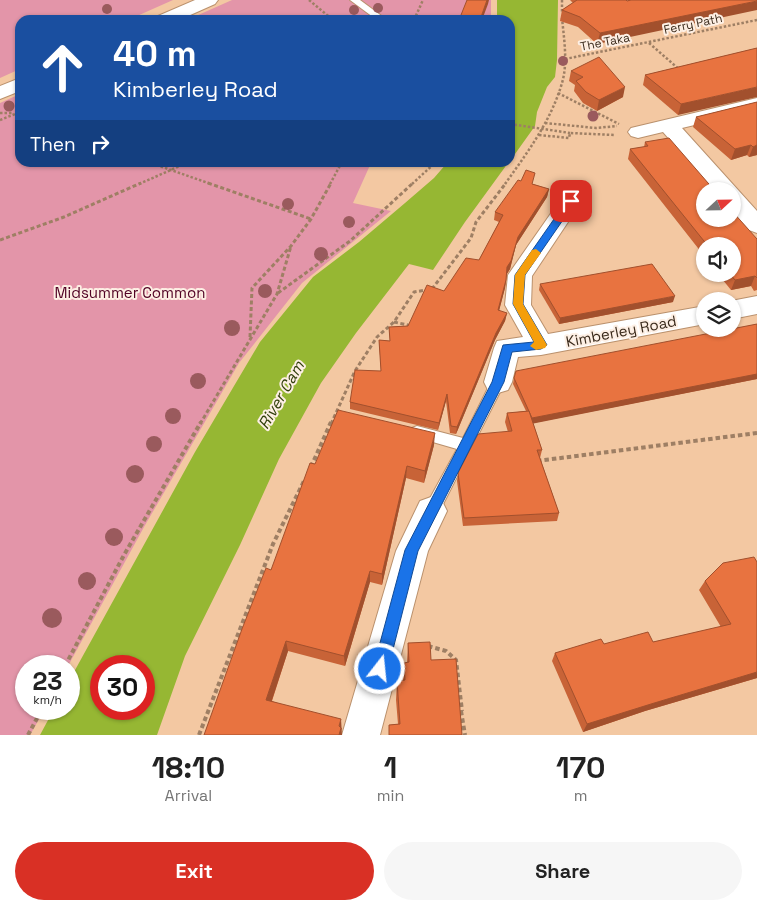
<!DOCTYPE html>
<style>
body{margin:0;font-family:"Space Grotesk",sans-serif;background:#f6f6f6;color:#222;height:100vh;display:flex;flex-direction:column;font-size:19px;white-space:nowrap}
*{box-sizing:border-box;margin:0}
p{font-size:16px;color:#767676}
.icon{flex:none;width:28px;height:28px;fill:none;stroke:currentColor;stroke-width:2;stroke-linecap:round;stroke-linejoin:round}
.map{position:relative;height:735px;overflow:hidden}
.details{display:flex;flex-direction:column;background:#fff;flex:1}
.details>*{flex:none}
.top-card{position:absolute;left:15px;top:15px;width:500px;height:152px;border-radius:15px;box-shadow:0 1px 4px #0004;background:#1a4fa0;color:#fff;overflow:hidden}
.needle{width:32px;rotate:68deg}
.controls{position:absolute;left:696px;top:182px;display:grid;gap:10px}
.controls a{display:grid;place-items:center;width:45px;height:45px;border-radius:50%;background:#fff;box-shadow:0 1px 4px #0004;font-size:25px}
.speed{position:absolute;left:15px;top:655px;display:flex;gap:10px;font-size:25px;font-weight:700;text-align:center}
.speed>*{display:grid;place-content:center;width:65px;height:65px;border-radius:50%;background:#fff;box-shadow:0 1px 4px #0004;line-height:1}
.speed small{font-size:12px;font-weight:400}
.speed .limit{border:8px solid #d22;background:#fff;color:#111}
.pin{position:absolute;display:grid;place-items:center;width:42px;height:42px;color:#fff;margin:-21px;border-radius:10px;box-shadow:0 2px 8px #0006}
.me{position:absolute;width:55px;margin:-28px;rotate:16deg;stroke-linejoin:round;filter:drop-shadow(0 0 4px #0008)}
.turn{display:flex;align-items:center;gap:18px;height:105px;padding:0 15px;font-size:22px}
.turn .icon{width:65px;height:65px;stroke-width:2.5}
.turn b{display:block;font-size:35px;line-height:42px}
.then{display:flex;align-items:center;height:48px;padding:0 15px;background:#0003;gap:10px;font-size:19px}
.eta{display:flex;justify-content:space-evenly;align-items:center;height:85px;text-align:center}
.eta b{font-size:30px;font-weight:600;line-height:35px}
.button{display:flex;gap:10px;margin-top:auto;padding:10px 15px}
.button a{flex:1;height:58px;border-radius:30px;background:#d93025;color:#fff;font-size:20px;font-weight:600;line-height:58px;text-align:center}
.button a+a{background:#f6f6f6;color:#222}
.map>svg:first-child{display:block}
.green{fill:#e395a9}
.water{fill:#96b733;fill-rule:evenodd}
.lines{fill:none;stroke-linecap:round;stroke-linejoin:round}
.service-casing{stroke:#ba916d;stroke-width:2}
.minor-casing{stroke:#ba916d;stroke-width:2}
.tertiary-casing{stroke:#ba916d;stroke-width:2}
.path-far2{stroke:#9e7f64;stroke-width:2.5;stroke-dasharray:2.5 2;stroke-linecap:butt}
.path-far1{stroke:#9e7f64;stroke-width:3;stroke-dasharray:4 2.5;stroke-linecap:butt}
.path{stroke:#9e7f64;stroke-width:4;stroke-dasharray:4.5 3;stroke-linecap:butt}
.service{fill:#fff;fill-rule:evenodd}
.minor{fill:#fff;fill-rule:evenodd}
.tertiary{fill:#fff;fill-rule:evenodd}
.path-bridge{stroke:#9e7f64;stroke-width:2.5;stroke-dasharray:2.5 2;stroke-linecap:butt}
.tree{fill:#9a5a5d}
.wall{fill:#c86337}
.shaded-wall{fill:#a2502d}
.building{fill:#e87340;stroke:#a2502d}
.route{fill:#1a73e8;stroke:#114b97}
.slow{fill:#f59e0b}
.labels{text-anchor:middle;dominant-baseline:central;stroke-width:4;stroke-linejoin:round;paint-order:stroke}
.far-street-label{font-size:12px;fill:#3b2b1c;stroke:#fdefe4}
.park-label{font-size:15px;fill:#510024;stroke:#fdefe4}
.street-label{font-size:15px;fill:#3b2b1c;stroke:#fdefe4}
.water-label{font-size:16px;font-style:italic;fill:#33410d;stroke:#fdefe4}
</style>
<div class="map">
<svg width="757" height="735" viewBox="0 0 757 735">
<rect width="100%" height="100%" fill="#f3c8a2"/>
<!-- green -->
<g class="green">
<polygon points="0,0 173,0 128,20 20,20 20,69 0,78"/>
<polygon points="232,0 491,0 491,20 187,20"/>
<polygon points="20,94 20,162 371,163 353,203 391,211 302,283 239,363 144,527 68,666 26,666 26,709 45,709 30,735 0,735 0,103"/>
</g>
<!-- water -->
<g class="water">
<polygon points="497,0 558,0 557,60 555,77 547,87 537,112 535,126 510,161 510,20 497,20"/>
<path d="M 447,163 L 508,163 L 465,222 L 433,270 L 409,264 L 356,333 L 321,383 L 279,459 L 240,545 L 185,656 L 157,735 L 40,735 L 54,709 L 69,709 L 69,681 L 195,452 L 260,342 L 313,277 L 359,242 L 405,203 L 434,178 ZM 101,666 L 144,666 L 144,709 L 101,709 Z"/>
</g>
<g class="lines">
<defs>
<g id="service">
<polygon points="350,0 360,0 387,20 377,20"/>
<polygon points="498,377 503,378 505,382 437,516 431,518 425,516 423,511 457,449 412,436 410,432 412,428 417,426 463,438 493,378"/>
</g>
<g id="minor">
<polygon points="757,98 757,110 682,128 757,211 757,233 749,230 732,212 732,191 715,191 663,132 638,138 631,136 628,132 631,128"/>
<polygon points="571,194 579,196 582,201 532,276 531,305 548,334 705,306 705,324 541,355 518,357 512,382 508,390 498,393 488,390 484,382 494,348 497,341 523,337 505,305 508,275 563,196"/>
<polygon points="757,296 757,314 732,319 732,301 731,301"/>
<polygon points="431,497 442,501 447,511 428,551 380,735 342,735 396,551 420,501"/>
</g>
<g id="tertiary">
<polygon points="195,0 218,0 215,4 179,20 155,20 158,16"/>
<polygon points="20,78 20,91 0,99 0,86"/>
</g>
</defs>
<!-- service casing -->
<use href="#service" class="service-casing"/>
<!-- minor casing -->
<use href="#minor" class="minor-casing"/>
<!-- tertiary casing -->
<use href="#tertiary" class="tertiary-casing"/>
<!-- path-far2 -->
<g class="path-far2">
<polyline points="309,0 333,20"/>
<polyline points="562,0 562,12"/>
<polyline points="414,20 423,0"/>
<polyline points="649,43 680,70"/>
<polyline points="565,59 757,20"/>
<polyline points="558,93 619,124"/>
<polyline points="0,113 12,113"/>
<polyline points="0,120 20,112"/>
<polyline points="545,123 596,128 617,126"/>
<polyline points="539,135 569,138 570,133 615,135"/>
<polyline points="148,162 211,184"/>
<polyline points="139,184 189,162"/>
<polyline points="330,184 342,162"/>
<polyline points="412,184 436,162"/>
<path d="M 505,184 C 527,153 551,121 562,83 C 568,63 564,39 562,18"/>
</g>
<!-- path-far1 -->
<g class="path-far1">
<polyline points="208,183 311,219"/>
<polyline points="0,240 64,217 141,183"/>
<polyline points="278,293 350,241 413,183"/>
<polyline points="394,322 412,326"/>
<polyline points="250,337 252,288 291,246 311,219 331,183"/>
<polyline points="200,424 277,294 291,246"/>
<polyline points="331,424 355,371 377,337 394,322 414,292 432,289 471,238 476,222 506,183"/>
</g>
<!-- path -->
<g class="path">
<polyline points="537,461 757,433"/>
<polyline points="311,467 331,422"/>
<polyline points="428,646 446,651 456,660 462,711"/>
<polyline points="65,666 124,555 201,422"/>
<polyline points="461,711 465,735"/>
<polyline points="28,735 42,709"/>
<polyline points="199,735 273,544 305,479"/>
</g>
<!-- service -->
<use href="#service" class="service"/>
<!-- minor -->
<use href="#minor" class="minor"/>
<!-- tertiary -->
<use href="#tertiary" class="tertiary"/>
<!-- path-bridge -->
<polyline class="path-bridge" points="510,124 570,133"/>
</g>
<!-- trees -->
<g class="tree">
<circle cx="378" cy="8" r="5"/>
<circle cx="107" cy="9" r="5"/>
<circle cx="354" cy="10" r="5"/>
<circle cx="563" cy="61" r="5"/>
<circle cx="9" cy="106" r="5.5"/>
<circle cx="593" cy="116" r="5.5"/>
<circle cx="288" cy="204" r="6"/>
<circle cx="349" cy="222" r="6"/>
<circle cx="321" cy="254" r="7"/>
<circle cx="265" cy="291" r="7"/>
<circle cx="232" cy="328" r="8"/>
<circle cx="198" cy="381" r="8"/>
<circle cx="173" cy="416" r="8"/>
<circle cx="154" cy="444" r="8"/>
<circle cx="135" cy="474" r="9"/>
<circle cx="114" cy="537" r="9"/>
<circle cx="87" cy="581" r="9"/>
<circle cx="52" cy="618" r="10"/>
</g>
<!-- wall -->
<g class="wall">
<polygon points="570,0 626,0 627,1 628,1 627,0 757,0 597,44 578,27 560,21 562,10 573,3"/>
<polygon points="757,48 678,115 643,85 645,75"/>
<polygon points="571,71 623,97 597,111 583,103 574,91 575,85 569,81"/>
<polygon points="757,102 757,155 749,157 747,155 731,160 693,127 696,117"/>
<polygon points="645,142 757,239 757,290 754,291 751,286 731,290 718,274 732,274 732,246 705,246 705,257 628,159 630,149 644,147"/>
<polygon points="533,184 549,189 547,197 516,245 510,269 507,274 505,288 499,311 507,313 505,321 495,340 456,434 450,433 446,401 438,430 350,409 350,402 381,371 379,340 390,341 389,327 408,326 444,291 479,260 499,222 494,220 495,212"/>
<polygon points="540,284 673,302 559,324 539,290"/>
<polygon points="757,324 757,379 533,423 542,450 540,458 559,513 557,521 463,526 457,481 458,473 508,432 505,422 507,413 526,411 513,384 514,378"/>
<polygon points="434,445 424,483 406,478 382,585 370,582 345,666 288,651 272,701 342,728 341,731 204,735 271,570"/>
<polygon points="723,563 757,678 645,711 583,732 552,661 555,653 604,644 653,642 721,627 699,590 705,581"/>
<polygon points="408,643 431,660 462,735 389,735 389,725 398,724 396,700 397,681 403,681 404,663 407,663"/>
</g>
<!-- shaded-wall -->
<g class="shaded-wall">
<polygon points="487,0 489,0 488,4 482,20 480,20"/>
<polygon points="757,1 757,10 597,44 600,33"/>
<polygon points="625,87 623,97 597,111 599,100"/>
<polygon points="757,87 757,97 678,115 681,104"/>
<polygon points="751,145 747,155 731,160 735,149"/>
<polygon points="757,145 757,155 749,157 753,147"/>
<polygon points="549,189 547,197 516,245 510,269 506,275 507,267 518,237"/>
<polygon points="755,276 751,286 731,290 735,280"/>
<polygon points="506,280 505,288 497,318 498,310"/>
<polygon points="675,296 673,302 559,324 560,318"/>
<polygon points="507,313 505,321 495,340 456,434 457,427 496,333"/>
<polygon points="757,374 757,379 531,424 532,418"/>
<polygon points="447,394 446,401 438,430 439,423"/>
<polygon points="435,433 434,445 424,483 425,471"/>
<polygon points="407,466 406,478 382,585 382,574"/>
<polygon points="370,571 370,582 345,666 344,656"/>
<polygon points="286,641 288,651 269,709 266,700"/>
<polygon points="757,672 757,678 645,711 583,732 587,724 651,704"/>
<polygon points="341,719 342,735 339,735 339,726"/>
</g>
<!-- building -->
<g class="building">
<polygon points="467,0 487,0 480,20 459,20"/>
<polygon points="577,0 626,0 627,1 631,0 757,0 757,1 600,33 580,17 562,10"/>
<polygon points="757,48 757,87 681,104 645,75"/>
<polygon points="599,57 625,87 599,100 586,92 576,81 583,77 571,71"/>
<polygon points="757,102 757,145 753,147 751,145 735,149 696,117"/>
<polygon points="669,138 715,191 705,191 705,219 732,219 732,211 757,239 757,278 755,276 735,280 730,274 732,274 732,246 708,246 630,149 648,146 645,142"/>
<polygon points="526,170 535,173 532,184 549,189 518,237 511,261 507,267 506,280 498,310 507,313 496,333 457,427 451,426 447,394 439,423 350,402 355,370 381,371 379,340 390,341 389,327 408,326 427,285 444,291 466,258 479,260 503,215 495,212 518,180 521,181"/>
<polygon points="652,264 675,296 560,318 540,284"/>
<polygon points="757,324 757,374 532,418 514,378 516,371"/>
<polygon points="338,410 435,433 425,471 407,466 382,574 370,571 344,656 286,641 266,700 341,719 339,726 341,728 339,735 204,735 242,629 266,568 271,570 310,463 315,464"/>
<polygon points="529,411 542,450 537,450 559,513 464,518 458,473 478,434 512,431 507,413"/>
<polygon points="754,557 757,562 757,672 651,704 587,724 555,653 601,639 604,644 648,632 653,642 731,624 705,581 723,563"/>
<polygon points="430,642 431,660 456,659 462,735 389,735 389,725 400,724 397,681 405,680 404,663 409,662 408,643"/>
</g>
<!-- route -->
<polygon class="route" points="571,198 576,201 525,275 523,304 547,345 541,349 512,352 504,382 418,551 388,669 385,674 380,676 375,674 373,669 405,550 492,382 503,345 534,342 513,304 515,275 568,199"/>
<!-- slow -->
<polygon class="slow" points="536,249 541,253 525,275 523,304 547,345 545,348 536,350 530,346 534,342 513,304 515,275 532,250"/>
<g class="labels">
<!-- far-street labels -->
<g class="far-street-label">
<text transform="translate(693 24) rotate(-12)">Ferry Path</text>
<text transform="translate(605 42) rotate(-11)">The Taka</text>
</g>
<!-- park labels -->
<g class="park-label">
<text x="130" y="292">Midsummer Common</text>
</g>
<!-- street labels -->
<g class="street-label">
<text transform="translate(621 331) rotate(-11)">Kimberley Road</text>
</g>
<!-- water labels -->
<g class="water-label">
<text transform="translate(281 395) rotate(-60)">River Cam</text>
</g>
</g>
</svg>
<div class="controls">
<a><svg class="needle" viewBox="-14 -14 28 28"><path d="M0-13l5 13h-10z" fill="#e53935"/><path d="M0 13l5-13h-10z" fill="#767676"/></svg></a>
<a><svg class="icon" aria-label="sound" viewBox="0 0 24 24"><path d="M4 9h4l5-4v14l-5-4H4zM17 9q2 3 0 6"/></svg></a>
<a><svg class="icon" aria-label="layers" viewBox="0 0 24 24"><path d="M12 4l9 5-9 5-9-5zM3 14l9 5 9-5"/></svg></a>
</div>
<div class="speed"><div>23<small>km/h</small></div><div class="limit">30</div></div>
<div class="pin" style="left:571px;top:201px;background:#d93025"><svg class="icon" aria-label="arrive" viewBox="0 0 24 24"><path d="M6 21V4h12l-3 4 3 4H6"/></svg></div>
<svg class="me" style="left:380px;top:669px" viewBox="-20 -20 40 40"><circle r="17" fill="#1a73e8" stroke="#fff" stroke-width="3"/><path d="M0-11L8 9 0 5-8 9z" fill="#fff"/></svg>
<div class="top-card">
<div class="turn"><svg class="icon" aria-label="ahead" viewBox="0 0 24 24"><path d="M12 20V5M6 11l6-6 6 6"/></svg><div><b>40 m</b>Kimberley Road</div></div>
<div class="then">Then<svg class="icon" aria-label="right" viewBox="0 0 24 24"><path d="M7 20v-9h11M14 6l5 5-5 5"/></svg></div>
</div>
</div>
<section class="details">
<div class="eta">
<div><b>18:10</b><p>Arrival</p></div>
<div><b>1</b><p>min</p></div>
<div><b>170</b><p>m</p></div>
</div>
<div class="button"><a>Exit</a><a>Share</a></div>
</section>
